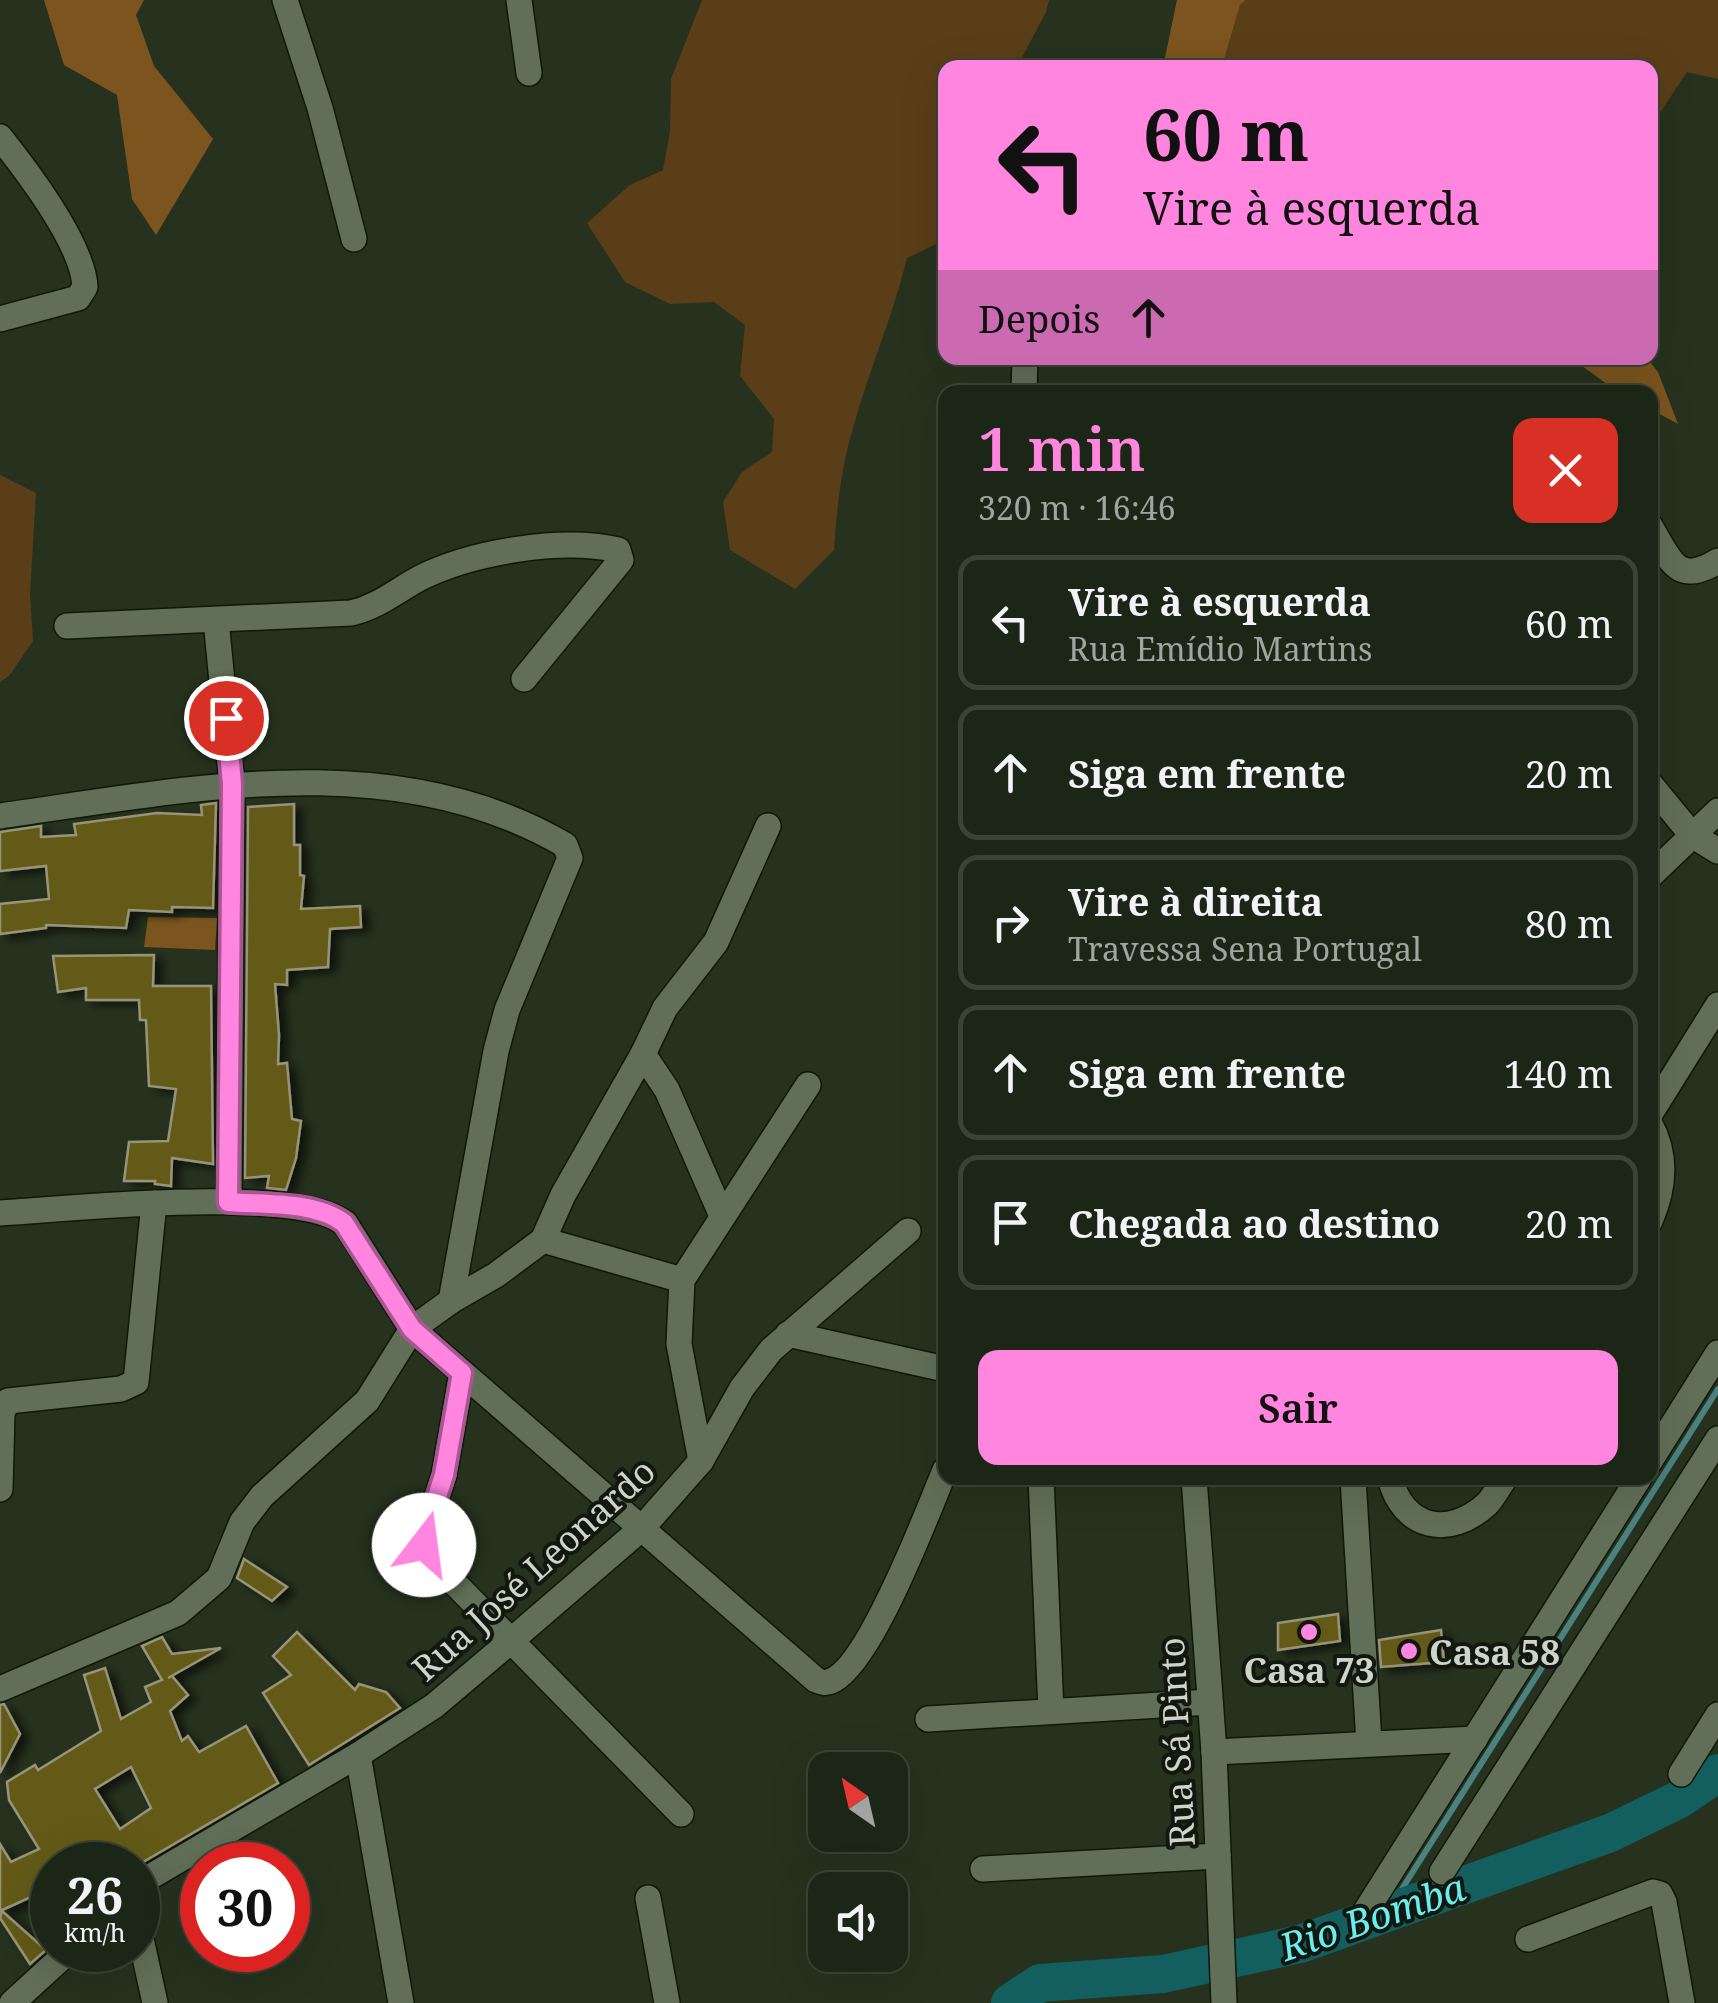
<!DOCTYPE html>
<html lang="pt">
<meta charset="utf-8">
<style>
body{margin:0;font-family:"Noto Serif",serif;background:#293223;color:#f1f3f6;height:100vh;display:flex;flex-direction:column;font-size:38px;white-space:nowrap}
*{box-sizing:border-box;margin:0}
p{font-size:32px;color:#a0a5a1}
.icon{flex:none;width:55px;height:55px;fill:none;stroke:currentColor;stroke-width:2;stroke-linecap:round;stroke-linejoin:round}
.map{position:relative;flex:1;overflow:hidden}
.side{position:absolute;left:938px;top:385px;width:720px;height:1100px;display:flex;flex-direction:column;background:#1c2616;border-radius:20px;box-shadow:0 10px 40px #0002,0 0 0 2px #3a4335}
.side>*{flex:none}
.hud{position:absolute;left:938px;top:60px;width:720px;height:305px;border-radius:20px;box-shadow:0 10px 40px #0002,0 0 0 2px #3a4335;background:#ff85de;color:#111;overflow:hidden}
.needle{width:65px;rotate:326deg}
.fabs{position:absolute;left:808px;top:1752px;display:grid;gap:20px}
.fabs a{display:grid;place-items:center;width:100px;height:100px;border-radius:20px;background:#1c2616;box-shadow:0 10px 40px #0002,0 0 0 2px #3a4335;font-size:50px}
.speed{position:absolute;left:30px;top:1842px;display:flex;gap:20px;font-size:50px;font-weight:700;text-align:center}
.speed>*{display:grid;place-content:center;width:130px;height:130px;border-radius:50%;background:#1c2616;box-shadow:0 10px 40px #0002,0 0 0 2px #3a4335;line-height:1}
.speed small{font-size:25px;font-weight:400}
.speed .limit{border:15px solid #d22;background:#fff;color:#111}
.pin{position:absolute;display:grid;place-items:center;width:85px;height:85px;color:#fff;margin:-42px;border:5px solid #fff;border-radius:50%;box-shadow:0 2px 10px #0007}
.me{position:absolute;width:110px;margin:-55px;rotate:15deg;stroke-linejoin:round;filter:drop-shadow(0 0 8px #0008)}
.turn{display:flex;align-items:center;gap:35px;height:210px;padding:0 40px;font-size:45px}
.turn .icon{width:130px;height:130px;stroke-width:2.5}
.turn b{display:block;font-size:70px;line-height:85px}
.then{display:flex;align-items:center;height:95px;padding:0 40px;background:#0003;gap:20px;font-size:38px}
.round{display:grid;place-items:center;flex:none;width:105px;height:105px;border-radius:20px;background:#293223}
.head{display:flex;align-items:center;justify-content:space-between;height:170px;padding:0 40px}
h1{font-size:60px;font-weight:600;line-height:75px;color:#ff85de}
.cta{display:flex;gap:20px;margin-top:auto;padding:20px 40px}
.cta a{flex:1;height:115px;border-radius:20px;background:#ff85de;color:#111;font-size:40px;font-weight:600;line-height:115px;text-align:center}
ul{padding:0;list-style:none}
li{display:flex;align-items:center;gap:30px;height:135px;margin:0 20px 15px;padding:0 20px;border:5px solid #3a4335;border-radius:20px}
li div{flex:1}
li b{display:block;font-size:38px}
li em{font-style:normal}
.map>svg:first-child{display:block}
.green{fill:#5a3e18}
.forest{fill:#7c551e}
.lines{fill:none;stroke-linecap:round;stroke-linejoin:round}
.stream{stroke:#4b827f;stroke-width:6}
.river{stroke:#135f5f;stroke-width:38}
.building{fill:#625a15;stroke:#979479;stroke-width:2.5;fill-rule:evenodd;filter:url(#shadow)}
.minor-casing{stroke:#0e1907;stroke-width:28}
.minor{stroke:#616f58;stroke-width:25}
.route-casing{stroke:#a65690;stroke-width:25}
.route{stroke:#ff85de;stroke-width:18}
.poi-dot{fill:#ff85de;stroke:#12180f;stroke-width:4}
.labels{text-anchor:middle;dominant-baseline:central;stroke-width:8;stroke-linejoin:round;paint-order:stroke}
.street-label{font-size:35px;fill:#cdd5c9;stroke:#12180f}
.poi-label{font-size:35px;font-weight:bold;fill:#cdd5c9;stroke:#12180f;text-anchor:start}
.water-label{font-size:38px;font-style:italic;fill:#68eeef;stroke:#12180f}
</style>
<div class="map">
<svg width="1718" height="2003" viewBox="0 0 1718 2003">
<defs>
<filter id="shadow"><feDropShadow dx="8" dy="4.5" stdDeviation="5" flood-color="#0009"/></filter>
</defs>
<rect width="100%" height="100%" fill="#26321e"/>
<!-- green -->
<g class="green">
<path d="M 702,0 L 1049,0 L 1046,12 L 1017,67 L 945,68 L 945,240 L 907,258 C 893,316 869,370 853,428 C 841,468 837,508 834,550 L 795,589 L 730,550 L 723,502 L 742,472 L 772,452 L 774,419 L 740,376 L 745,325 L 714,302 L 670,304 L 625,282 L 587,223 L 630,185 L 663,170 L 670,131 L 671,79 Z"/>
<polygon points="1246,0 1718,0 1718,79 1687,72 1650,128 1650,68 1222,68 1240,5"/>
<polygon points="0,475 36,493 30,594 33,641 9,676 0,682"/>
</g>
<!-- forest -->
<g class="forest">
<polygon points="44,0 144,0 136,15 154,66 213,139 156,235 132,199 117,95 64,65"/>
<polygon points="1177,0 1246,0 1240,5 1222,67 1163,67"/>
<polygon points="1571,358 1647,358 1658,372 1678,424 1650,409 1650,392 1618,392"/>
<polygon points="148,917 217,918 215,950 144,947"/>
</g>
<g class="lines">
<!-- stream -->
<polyline class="stream" points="1388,1911 1718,1389"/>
<!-- river -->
<polyline class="river" points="1010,2003 1040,1983 1163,1974 1300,1944 1610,1833 1678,1800 1718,1773"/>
</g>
<!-- building -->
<g class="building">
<polygon points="216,803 213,908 172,907 172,912 129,910 126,928 46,925 46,928 0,934 0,904 49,899 46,866 0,871 0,832 41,826 41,837 76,835 74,824 157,813 202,815 201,805"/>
<polygon points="294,804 294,845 300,845 300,875 304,876 301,909 360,906 361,927 330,929 328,967 287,970 287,985 275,984 279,1035 278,1064 287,1063 292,1119 301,1121 296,1158 286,1190 267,1188 269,1176 245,1178 248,807"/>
<polygon points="154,955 153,986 211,986 213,1164 172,1158 171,1186 155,1184 155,1181 124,1181 129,1142 168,1141 176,1089 149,1086 146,1020 140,1020 139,1000 86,1000 86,988 58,992 53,956"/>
<polygon points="244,1559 287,1587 272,1601 237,1578"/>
<polygon points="1338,1614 1340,1641 1278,1650 1278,1623"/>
<polygon points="1441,1630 1444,1662 1381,1667 1379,1640"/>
<polygon points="297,1632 355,1690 359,1684 386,1692 400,1708 309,1765 263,1693 291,1675 273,1656"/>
<path d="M 162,1637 L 172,1654 L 221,1648 L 168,1678 L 172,1676 L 188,1695 L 170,1711 L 182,1741 L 188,1736 L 199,1752 L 246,1726 L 278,1783 L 138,1865 L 52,1865 L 52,1881 L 40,1893 L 0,1911 L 0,1844 L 11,1862 L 39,1849 L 9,1800 L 7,1782 L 35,1765 L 38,1770 L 101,1731 L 84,1675 L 105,1668 L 121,1719 L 151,1702 L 145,1687 L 162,1680 L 142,1646 ZM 131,1767 L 151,1808 L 120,1829 L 95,1789 Z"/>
<polygon points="4,1704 20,1734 0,1773 0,1705"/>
<polygon points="2,1911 46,1950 30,1964 0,1918"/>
</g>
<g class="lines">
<defs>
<g id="minor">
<polyline points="285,0 320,108 354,239"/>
<polyline points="519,0 529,73"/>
<path d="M 0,137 C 27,171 83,244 85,287 L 78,298 L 0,319"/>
<polyline points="1024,392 1025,358"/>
<path d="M 1650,526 C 1670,559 1676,587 1718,561"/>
<polyline points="216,620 232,784 229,1202"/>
<path d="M 67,626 L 351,613 C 378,607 396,591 420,578 C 472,552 561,537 618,550 L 621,560 L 524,679"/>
<polyline points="1650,784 1692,835 1718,851"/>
<path d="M 0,816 C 186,790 393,744 565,845 L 570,858 L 507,1010 L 496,1051 L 451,1301"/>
<polyline points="1650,876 1718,811"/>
<polyline points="643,1054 667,1090 722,1216"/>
<polyline points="1650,1114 1718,1005"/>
<path d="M 1650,1124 C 1667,1155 1664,1189 1650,1221"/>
<path d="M 0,1213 C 69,1209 294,1185 345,1223 L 412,1329 L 816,1680 C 822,1682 825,1684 831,1681 C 870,1666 928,1511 945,1470"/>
<polyline points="543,1240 682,1280"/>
<polyline points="788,1334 945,1369"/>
<polyline points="462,1373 444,1475 425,1533 428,1556 681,1814"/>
<polyline points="701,1461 679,1344 682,1280 808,1085"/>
<polyline points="1650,1461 1718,1353"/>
<polyline points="1041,1478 1051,1711"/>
<polyline points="1194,1478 1214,1752 1224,2003"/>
<polyline points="1353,1478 1369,1743"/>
<path d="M 1390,1478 C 1403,1529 1449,1539 1487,1504 C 1494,1497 1499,1486 1505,1478"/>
<polyline points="0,1489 2,1413 8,1401 121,1389 136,1382 154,1203"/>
<polyline points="0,1689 178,1613 219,1578 242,1522 262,1496 367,1401 412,1329 451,1301 496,1275 543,1240 563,1195 643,1054 665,1008 716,942 768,826"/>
<polyline points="928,1719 1210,1702"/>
<polyline points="1214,1752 1475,1739"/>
<polyline points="358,1755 401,2003"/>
<polyline points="1681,1774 1718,1715"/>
<polyline points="983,1869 1218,1856"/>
<polyline points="1442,1872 1718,1439"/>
<polyline points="138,1884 358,1755 434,1706 492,1657 642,1528 701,1461 742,1388 771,1350 908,1231"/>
<polyline points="648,1898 667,2003"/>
<polyline points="1364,1914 1639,1478"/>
<polyline points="138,1925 155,2003"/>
<polyline points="1528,1939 1653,1892 1660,1894 1664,1902 1682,2003"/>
<polyline points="12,2003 70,1950"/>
</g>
</defs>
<!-- minor casing -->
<use href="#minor" class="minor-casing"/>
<!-- minor -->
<use href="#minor" class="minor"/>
</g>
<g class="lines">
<defs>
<path id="route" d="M 226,718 L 232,784 L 228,1202 C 264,1205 315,1201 344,1223 L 412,1329 L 462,1373 L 444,1475 L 425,1534 L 424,1545"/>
</defs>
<!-- route casing -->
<use href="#route" class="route-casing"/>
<!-- route -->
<use href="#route" class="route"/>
</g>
<!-- markers -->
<g class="poi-dot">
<circle cx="1309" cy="1632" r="10"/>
<circle cx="1409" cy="1651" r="10"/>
</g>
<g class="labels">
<!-- street labels -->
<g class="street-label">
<text transform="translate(533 1569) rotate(-42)">Rua José Leonardo</text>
<text transform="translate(1176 1742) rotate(-93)">Rua Sá Pinto</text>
</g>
<!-- poi labels -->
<g class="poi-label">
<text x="1429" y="1651">Casa 58</text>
<text x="1309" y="1669" text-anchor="middle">Casa 73</text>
</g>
<!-- water labels -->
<g class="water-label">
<text transform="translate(1372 1916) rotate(-19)">Rio Bomba</text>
</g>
</g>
</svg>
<div class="fabs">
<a><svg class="needle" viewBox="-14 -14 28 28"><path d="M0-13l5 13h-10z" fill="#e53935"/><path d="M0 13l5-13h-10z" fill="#a0a5a1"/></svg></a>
<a><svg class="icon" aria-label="sound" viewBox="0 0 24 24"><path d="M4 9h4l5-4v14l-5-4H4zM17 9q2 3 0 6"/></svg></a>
</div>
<div class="speed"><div>26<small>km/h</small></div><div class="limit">30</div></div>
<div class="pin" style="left:226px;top:718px;background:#d93025"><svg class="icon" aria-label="arrive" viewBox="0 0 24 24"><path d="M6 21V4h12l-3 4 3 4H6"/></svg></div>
<svg class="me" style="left:424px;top:1545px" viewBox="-20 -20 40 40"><circle r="19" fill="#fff"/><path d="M0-13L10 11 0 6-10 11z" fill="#ff85de"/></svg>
<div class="hud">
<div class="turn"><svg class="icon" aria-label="left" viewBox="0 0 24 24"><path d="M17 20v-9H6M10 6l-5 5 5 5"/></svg><div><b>60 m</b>Vire à esquerda</div></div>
<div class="then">Depois<svg class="icon" aria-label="ahead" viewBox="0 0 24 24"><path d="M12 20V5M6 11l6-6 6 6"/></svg></div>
</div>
<section class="side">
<div class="head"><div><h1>1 min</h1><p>320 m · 16:46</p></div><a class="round" style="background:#d93025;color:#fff"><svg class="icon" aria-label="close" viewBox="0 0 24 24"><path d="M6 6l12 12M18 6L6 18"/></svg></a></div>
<ul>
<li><svg class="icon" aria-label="left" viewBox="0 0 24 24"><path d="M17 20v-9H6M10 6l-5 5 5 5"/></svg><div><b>Vire à esquerda</b><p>Rua Emídio Martins</p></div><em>60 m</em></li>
<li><svg class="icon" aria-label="ahead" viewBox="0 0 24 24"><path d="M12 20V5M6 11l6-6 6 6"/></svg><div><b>Siga em frente</b></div><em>20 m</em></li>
<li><svg class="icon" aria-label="right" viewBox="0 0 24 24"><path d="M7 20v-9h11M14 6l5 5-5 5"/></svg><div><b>Vire à direita</b><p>Travessa Sena Portugal</p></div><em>80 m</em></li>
<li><svg class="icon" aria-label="ahead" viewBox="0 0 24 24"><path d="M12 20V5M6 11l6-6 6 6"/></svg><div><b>Siga em frente</b></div><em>140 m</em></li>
<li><svg class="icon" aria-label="arrive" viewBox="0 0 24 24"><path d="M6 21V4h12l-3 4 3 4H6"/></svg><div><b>Chegada ao destino</b></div><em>20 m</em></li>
</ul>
<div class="cta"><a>Sair</a></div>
</section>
</div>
